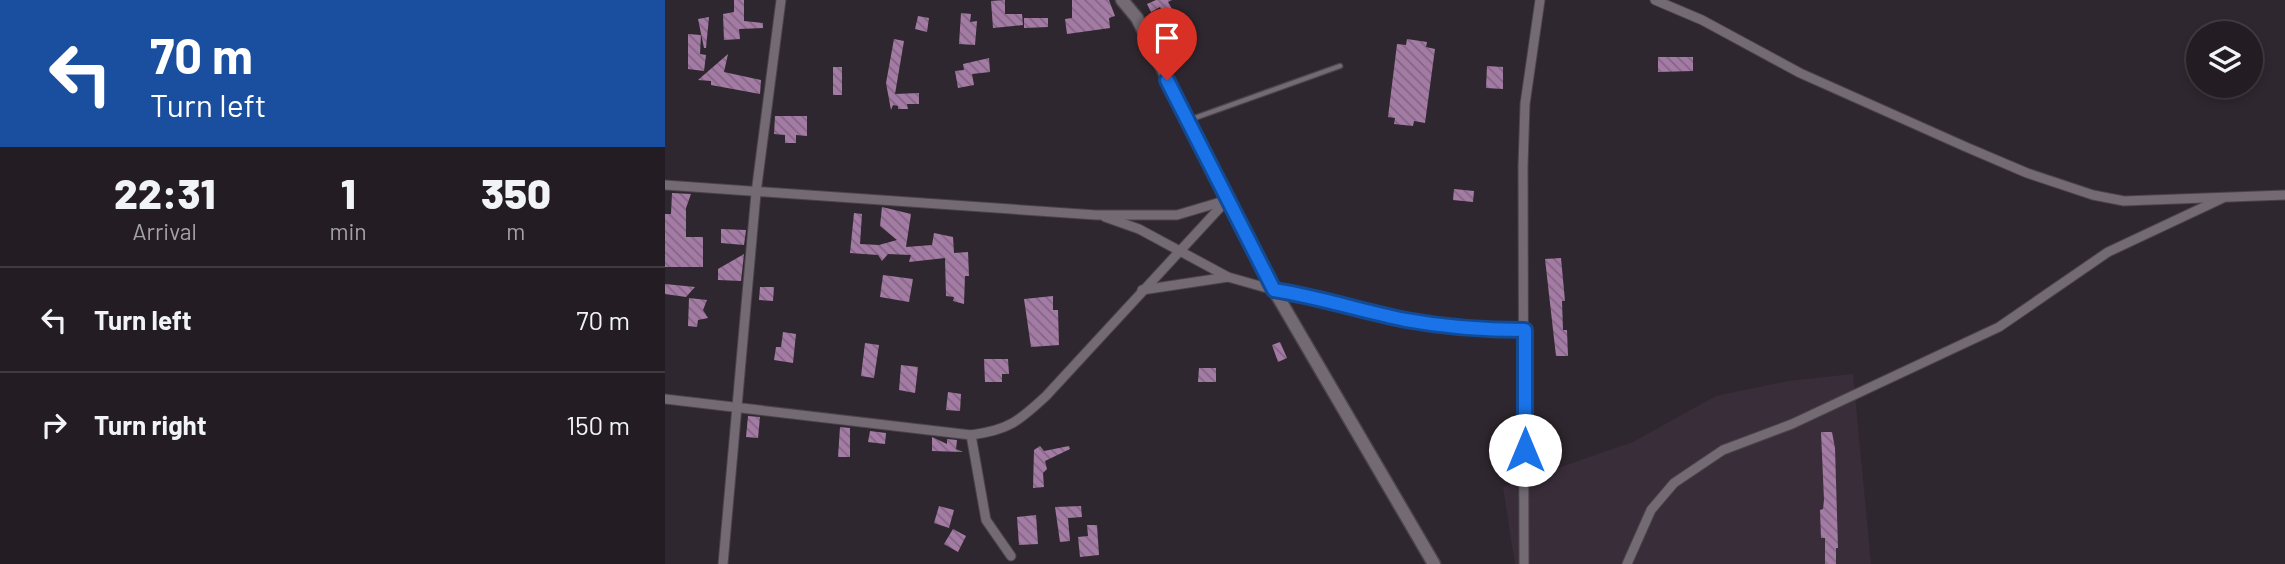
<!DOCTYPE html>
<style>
body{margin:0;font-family:Barlow,sans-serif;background:#2b262b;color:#f1f3f6;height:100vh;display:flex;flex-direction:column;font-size:26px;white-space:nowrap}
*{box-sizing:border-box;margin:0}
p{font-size:23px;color:#a3a2a6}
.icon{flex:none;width:38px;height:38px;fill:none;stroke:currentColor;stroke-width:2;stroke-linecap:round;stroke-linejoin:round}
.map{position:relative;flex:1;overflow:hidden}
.drawer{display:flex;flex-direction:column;background:#231d23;width:665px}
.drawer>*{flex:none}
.banner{background:#1a4fa0;color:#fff;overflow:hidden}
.buttons{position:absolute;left:1521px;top:21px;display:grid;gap:14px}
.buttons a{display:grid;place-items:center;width:77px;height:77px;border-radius:50%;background:#231d23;box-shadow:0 4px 10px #0003,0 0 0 2px #403b41;font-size:35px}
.pin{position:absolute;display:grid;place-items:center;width:60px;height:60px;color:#fff;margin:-72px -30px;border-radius:50% 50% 50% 0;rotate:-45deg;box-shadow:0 0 7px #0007}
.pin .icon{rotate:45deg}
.me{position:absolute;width:77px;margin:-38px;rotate:0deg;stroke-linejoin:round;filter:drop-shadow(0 0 5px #0008)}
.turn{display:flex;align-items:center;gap:24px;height:147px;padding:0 35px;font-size:32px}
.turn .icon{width:91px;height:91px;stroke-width:2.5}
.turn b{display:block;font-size:49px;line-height:60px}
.eta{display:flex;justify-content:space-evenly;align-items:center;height:119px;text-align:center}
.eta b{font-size:42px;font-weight:800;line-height:49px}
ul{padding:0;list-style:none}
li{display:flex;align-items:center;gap:21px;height:105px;padding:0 35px;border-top:2px solid #403b41}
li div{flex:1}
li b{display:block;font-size:26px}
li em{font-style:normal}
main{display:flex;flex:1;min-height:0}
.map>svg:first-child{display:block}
.built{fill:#392d3a}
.building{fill:url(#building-back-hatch)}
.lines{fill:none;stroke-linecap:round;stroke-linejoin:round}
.lane-casing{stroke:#4a444a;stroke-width:7}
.street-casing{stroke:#4a444a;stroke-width:11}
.secondary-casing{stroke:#4a444a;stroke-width:15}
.lane{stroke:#736a73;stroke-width:4.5}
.street{stroke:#736a73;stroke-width:9}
.secondary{stroke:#736a73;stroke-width:12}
.route-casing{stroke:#114b97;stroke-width:18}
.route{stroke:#1a73e8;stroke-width:12}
</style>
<main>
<section class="drawer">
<div class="banner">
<div class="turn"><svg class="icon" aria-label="left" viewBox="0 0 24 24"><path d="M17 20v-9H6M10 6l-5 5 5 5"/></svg><div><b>70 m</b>Turn left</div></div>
</div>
<div class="eta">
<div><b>22:31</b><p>Arrival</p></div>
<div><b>1</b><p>min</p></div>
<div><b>350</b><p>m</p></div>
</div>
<ul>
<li><svg class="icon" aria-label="left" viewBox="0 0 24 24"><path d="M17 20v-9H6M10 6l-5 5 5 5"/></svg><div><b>Turn left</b></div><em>70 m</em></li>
<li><svg class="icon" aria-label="right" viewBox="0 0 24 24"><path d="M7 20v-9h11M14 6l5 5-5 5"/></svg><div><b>Turn right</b></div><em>150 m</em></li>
</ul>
</section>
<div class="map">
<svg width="1620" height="564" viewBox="0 0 1620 564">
<defs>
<pattern id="building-back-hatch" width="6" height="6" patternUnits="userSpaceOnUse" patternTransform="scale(1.75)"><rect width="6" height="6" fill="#a47ba4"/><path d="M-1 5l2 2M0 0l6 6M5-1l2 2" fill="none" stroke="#826782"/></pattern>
</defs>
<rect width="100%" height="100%" fill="#2f272f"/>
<!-- built -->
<polygon class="built" points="1188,374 1206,564 850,564 838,487 968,442 1051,396 1123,381"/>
<!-- building -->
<g class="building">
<polygon points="69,0 79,0 79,21 98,23 98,28 74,29 75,39 59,40 58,14 69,12"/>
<polygon points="340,0 340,14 357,14 358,25 328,28 326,1"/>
<polygon points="407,0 444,0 450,16 444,18 445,28 402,34 400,19 407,18"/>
<polygon points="491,0 507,0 503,2 510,14 502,18 495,7 486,12 482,4"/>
<polygon points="296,13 306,14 305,22 312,21 310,45 294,44"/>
<polygon points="253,16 264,18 262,32 250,29"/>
<polygon points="44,17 41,48 39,48 33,19"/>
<polygon points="359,18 383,18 383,27 359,28"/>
<polygon points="513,21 528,47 518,53 503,27"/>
<polygon points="23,34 36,35 35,54 41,55 39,71 23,69"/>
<polygon points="229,39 239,41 230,94 254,93 254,104 242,104 243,109 233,109 233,106 228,105 226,110 221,83"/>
<polygon points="742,39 762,42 761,47 770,49 760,123 749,121 748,126 729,124 730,118 723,117 732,44 741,45"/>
<polygon points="63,54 59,72 96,80 95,94 46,85 46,81 33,80"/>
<polygon points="993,57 1028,57 1028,71 993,72"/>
<polygon points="324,58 325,72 307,74 309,85 293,88 290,71 299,70 298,64"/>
<polygon points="822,66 838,67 838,89 821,88"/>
<rect x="168" y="67" width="9" height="28"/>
<polygon points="110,116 142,116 142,136 131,135 131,143 120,143 120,135 109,134"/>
<polygon points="789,189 809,191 808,202 788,200"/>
<polygon points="7,193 26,194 21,208 21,237 38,237 38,267 0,267 0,214 6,214"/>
<polygon points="217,207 246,214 241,247 267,245 269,233 288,237 289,253 303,252 304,276 300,276 299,304 288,301 289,297 281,296 280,258 244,262 246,255 223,254 217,261 213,255 185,253 189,213 197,214 195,244 214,245 232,240 215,226"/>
<polygon points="56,229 81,230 79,245 56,243"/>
<polygon points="79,254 76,281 53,280 53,269"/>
<polygon points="896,258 900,301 897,301 898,330 902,330 903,356 891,356 880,259"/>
<polygon points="218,275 248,279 244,302 215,297"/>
<polygon points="0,284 30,287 21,297 0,294"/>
<polygon points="95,287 109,287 108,301 94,300"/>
<polygon points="388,296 388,310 393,310 394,345 366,347 359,299"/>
<polygon points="24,298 42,300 38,310 43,318 33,320 32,327 23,326"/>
<polygon points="118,332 131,334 128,363 109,360 111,347 116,347"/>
<polygon points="615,342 622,358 613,362 607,345"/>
<polygon points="200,343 214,345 209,378 196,376"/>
<polygon points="319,359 343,359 344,374 337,374 337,382 320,382"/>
<polygon points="236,365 253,367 250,393 234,390"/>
<polygon points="534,368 551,368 551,382 533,382"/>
<polygon points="283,392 296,394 295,411 281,410"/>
<polygon points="83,416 95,417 93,438 81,437"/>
<polygon points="175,427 185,428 185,457 173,457"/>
<polygon points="205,431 221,433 220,444 203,442"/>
<polygon points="1156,432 1167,432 1170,448 1173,548 1171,548 1171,564 1160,564 1160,538 1156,538 1155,510 1158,509 1159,500"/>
<polygon points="267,437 282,444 282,439 292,440 291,449 298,452 267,451"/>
<polygon points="375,446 379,451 404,446 405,449 380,461 382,469 378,473 379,487 368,488 369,450"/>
<polygon points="274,506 289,510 284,528 269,523"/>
<polygon points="416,506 417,517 403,518 405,541 395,542 390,507"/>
<polygon points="371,515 373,544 354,545 352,517"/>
<polygon points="422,525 432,525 434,555 415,557 413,537 423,536"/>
<polygon points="288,529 301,536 293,552 279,544"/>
</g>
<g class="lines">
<defs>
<polyline id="lane" points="524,120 675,66"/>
<g id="street">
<polyline points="990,0 1037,20 1135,73 1301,147 1362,173 1428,195 1459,201 1620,195"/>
<polyline points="0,185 431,215 512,215 559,201"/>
<polyline points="440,217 474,229 563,277 609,290 657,297 742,320 860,330"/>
<polyline points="477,290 563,277"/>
<path d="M 0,399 L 306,435 C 344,430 354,421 381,396 L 562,200"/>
<polyline points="306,435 321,520 346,556"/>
<polyline points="58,564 91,193 116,0"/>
<polyline points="859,564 858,166 860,104 875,0"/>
<polyline points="962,564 986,510 1009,483 1058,450 1127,424 1334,327 1443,252 1558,198"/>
</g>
<polyline id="secondary" points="457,0 472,18 609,290 769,564"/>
</defs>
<!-- lane casing -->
<use href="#lane" class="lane-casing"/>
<!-- street casing -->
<use href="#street" class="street-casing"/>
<!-- secondary casing -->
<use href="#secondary" class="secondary-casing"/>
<!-- lane -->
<use href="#lane" class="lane"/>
<!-- street -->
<use href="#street" class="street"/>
<!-- secondary -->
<use href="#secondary" class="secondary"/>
</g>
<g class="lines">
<defs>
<path id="route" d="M 502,80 L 609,290 C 654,297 696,311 741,320 C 779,327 821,330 860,330 L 860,450"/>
</defs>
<!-- route casing -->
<use href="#route" class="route-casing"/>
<!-- route -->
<use href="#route" class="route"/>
</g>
</svg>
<div class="buttons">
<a><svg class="icon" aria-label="layers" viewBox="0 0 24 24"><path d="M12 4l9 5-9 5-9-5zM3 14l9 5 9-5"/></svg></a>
</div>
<div class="pin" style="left:502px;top:80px;background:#d93025"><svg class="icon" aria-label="arrive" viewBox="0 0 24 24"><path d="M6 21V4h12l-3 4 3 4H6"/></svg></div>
<svg class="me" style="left:860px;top:450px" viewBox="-20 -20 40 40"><circle r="19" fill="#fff"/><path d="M0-13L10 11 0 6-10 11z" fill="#1a73e8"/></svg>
</div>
</main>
